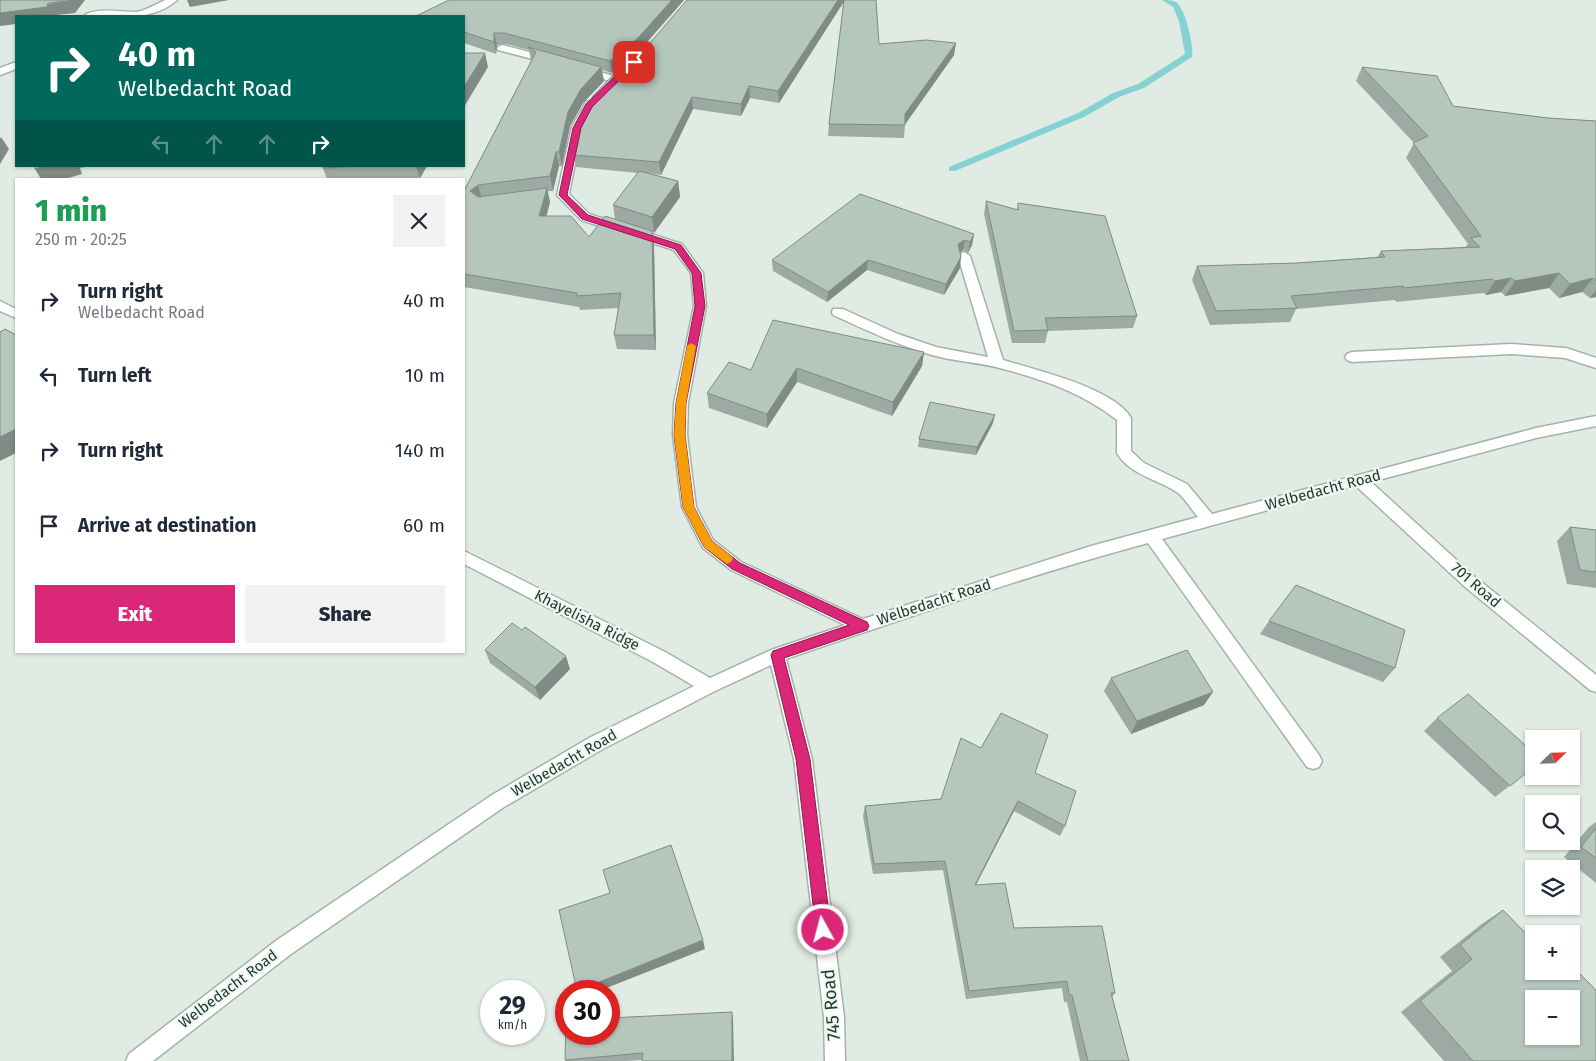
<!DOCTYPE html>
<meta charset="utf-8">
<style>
body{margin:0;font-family:"Fira Sans",sans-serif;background:#f2f2f3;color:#1f2937;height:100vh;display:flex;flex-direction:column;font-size:19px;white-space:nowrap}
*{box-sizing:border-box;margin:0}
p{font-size:16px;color:#747a83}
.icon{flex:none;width:28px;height:28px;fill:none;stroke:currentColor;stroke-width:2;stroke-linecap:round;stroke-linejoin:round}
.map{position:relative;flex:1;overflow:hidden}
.panel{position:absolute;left:15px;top:178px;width:450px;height:475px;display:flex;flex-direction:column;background:#fff;border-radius:0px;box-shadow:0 1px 4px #0004}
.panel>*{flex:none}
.hud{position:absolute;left:15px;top:15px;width:450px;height:152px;border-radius:0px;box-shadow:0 1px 4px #0004;background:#00695c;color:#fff;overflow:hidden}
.needle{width:32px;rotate:67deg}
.controls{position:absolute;left:1525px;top:730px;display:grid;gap:10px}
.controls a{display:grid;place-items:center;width:55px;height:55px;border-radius:0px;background:#fff;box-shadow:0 1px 4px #0004;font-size:25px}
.speed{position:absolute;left:480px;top:980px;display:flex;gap:10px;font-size:25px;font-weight:700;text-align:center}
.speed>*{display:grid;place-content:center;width:65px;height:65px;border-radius:50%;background:#fff;box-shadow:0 1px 4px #0004;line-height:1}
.speed small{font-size:12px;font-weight:400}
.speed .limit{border:8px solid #d22;background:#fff;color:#111}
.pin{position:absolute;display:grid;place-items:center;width:42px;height:42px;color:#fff;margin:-21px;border-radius:10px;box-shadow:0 2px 8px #0006}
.me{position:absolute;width:55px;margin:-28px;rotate:353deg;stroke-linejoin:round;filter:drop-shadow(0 0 4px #0008)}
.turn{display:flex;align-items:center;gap:18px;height:105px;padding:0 20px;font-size:22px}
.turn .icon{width:65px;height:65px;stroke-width:2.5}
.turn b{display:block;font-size:35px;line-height:42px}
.lanes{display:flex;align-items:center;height:48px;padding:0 20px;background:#0003;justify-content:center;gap:25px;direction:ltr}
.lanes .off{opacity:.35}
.round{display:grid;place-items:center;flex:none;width:52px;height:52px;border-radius:0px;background:#f2f2f3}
.head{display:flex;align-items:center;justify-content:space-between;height:85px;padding:0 20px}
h1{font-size:30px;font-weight:800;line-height:38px;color:#1e9e55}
.action{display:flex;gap:10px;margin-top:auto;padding:10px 20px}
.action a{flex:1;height:58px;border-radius:0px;background:#db2777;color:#fff;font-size:20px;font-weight:800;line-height:58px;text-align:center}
.action a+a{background:#f2f2f3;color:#1f2937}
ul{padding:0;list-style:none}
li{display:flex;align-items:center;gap:15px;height:75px;padding:0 20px}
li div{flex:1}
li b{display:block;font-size:19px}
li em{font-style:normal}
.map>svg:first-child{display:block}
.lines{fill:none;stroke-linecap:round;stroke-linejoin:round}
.stream{fill:#86d1d2;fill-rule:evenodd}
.minor-casing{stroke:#a3b3aa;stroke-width:3}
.minor{fill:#fff;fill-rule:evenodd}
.wall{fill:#9caaa3}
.shaded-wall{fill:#7f8b84}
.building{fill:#b5c6bd;stroke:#7f8b84;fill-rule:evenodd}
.route{fill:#db2777;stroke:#8e194d}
.slow{fill:#f59e0b}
.labels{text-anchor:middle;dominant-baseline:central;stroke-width:4.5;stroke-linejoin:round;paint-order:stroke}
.street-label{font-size:15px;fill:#203c30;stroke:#f0f8f3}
.near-street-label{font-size:18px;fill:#203c30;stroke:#f0f8f3}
</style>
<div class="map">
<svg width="1596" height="1061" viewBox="0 0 1596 1061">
<rect width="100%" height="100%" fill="#e0ebe4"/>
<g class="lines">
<!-- stream -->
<path class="stream" d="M 1162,0 C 1168,0 1173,0 1177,3 C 1186,11 1194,46 1192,57 L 1144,88 L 1119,97 L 1084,117 L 955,171 L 949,171 L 949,167 L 1078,113 L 1113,93 L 1138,84 L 1185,54 L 1179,21 L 1173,7 Z"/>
<defs>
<g id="minor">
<path d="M 165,0 L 177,0 C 155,21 112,18 84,16 C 94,7 122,12 135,12 C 145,11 155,5 165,0 Z"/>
<polygon points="502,45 552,58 553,60 548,63 498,50 497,48"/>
<polygon points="16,62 16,69 0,75 0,68"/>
<polygon points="585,68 618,77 619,79 614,82 581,73 580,71 581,69"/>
<path d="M 590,101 L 595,104 L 582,127 L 569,194 L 589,214 L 682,244 L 703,273 L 706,306 L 688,403 L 687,435 L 696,507 L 713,540 L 741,562 L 863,619 L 1091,546 L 1198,517 C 1191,509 1184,496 1175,491 C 1156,479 1129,474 1117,453 L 1117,420 C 1082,392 1039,378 996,367 C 975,362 953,361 932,355 C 898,345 866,330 833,315 L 832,312 L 833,309 L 843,309 L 898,334 L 936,347 L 988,357 L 958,256 L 964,252 L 970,256 L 1003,360 C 1035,370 1114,388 1131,418 L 1131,451 L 1144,463 L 1187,484 L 1212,514 L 1536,428 L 1596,416 L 1596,426 L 1536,438 L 1371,482 L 1474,576 L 1596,675 L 1596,692 L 1590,690 L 1464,586 L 1356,486 L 1162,539 L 1319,755 L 1322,761 L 1319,767 L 1313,769 L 1307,767 L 1148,543 C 1025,576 906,618 786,659 L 812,759 L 844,1017 L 845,1061 L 825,1061 L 824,1017 L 794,759 L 771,665 L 715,691 L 601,750 L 504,807 L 291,954 L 153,1061 L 126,1061 L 129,1054 L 277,940 L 492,795 L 589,738 L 694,686 L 653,662 L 464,564 L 464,551 L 665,652 L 710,678 L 771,650 L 845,625 L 731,570 L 703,548 L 682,507 L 673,435 L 674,403 L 694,306 L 691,273 L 674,250 L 581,220 L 557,195 L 572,127 L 586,102 Z"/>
<polygon points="0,301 16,309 16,318 0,311"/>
<polygon points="1511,344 1566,348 1596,358 1596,368 1565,358 1511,354 1352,362 1347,360 1345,357 1347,354 1352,352"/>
</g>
</defs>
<!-- minor casing -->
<use href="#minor" class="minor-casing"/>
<!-- minor -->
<use href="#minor" class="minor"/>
</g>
<!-- wall -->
<g class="wall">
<polygon points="449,0 684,0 640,50 612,73 602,70 604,81 583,103 570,126 562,166 559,166 553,191 547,191 550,202 546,216 589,237 615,219 613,205 638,173 576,167 574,155 649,44 687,0 876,0 879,44 954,55 905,124 904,138 828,136 829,124 844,1 779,103 750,98 741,116 693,109 661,175 647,173 678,181 680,197 654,233 652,232 654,246 656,350 617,349 614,335 618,308 580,310 579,307 464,287 464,191 531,61 529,50 506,44 497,45 496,54 464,43 464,16 417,16"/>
<polygon points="1362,67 1453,106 1548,118 1596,121 1596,297 1590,298 1582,292 1559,298 1549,288 1505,296 1501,292 1486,295 1484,293 1396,302 1395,300 1296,309 1290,322 1210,325 1192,280 1197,266 1296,263 1377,257 1381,251 1465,247 1468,244 1406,158 1414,143 1356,81"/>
<polygon points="35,166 92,166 80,168 82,174"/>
<polygon points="323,166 427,166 420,178 398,179 327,179 323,168"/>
<polygon points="986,201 1017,210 1018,203 1137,316 1133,328 1048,331 1045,343 1012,343 984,214"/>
<polygon points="974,234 972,245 968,253 963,250 960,253 960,268 944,295 867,270 827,302 773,271 772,260"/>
<polygon points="924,352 922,366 892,416 797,382 767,428 709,408 707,393 751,370"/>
<polygon points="993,423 976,455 918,447 919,439"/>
<polygon points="1570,527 1596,530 1596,588 1567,584 1557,541"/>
<polygon points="1269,621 1395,668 1383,682 1260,634"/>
<polygon points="485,650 570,669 540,700 490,663"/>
<polygon points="1111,678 1204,705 1131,734 1104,691"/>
<polygon points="1437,718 1534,767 1495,797 1424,731"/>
<polygon points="981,748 1035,773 1065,826 1060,836 1014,811 976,885 1014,928 1115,993 1112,997 1129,1061 1080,1061 1067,1002 1064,1002 1062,988 966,999 943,870 873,874 863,816 865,806 941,799"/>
<polygon points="1596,822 1596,883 1564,857 1589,827"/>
<polygon points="1503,910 1596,1061 1444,1061 1401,1012 1452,971 1440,957 1483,923"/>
<polygon points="733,1019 642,1060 626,1061 566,1061 565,1060"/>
</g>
<!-- shaded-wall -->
<g class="shaded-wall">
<polygon points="69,0 85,0 75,13 55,15 55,16 16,16 16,24 0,26 0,13"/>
<polygon points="187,0 229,0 190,7"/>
<polygon points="672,0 684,0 640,50 612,73 610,61"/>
<polygon points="838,0 845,0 779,103 778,91"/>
<polygon points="494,33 497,45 496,54 494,42"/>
<polygon points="956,43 954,55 904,126 905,114"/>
<polygon points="485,53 488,67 464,107 464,87"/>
<polygon points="601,67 604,81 583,103 570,126 562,166 559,152 568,112 581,89"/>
<polygon points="749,86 750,98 741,116 741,104"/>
<polygon points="692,97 693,109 661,175 659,162"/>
<polygon points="1,137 9,149 0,164 0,139"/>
<polygon points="556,152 559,166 553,191 550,176"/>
<polygon points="46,166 79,166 82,174 65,179 41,179 35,169"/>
<polygon points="416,166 427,166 420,178"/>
<polygon points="678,181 680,197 654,233 652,217"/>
<polygon points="478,185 482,199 470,191"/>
<polygon points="547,188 550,202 543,230 539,216"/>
<polygon points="652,231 654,246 656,350 654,335"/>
<polygon points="974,234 972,245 968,253 970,242"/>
<polygon points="965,240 963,250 956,255 958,244"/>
<polygon points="961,257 960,268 944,295 946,284"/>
<polygon points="868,260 867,270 827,302 828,292"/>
<polygon points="1559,273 1549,288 1505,296 1515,281"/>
<polygon points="1511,278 1501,292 1486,295 1495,281"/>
<polygon points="1593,278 1582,292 1559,298 1570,284"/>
<polygon points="1596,290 1596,297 1590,298"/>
<polygon points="924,352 922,366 892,416 893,402"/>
<polygon points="797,368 797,382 767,428 767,414"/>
<polygon points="995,415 993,423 976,455 977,447"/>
<polygon points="16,429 16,453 0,461 0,437"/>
<polygon points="566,656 570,669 540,700 535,687"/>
<polygon points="1213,692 1204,705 1131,734 1137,721"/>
<polygon points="1018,801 1014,811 971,894 975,885"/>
<polygon points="703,940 705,949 599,991 577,991"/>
<polygon points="732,1012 733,1019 734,1061 732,1061"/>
</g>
<!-- building -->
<g class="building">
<polygon points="0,0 69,0 68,1 48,3 47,7 0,13"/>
<polygon points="449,0 672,0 638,38 610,61 504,33 494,33 494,42 464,32 464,16 416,16"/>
<polygon points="687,0 838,0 778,91 749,86 741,104 692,97 659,162 574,155 582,116 593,96 618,70 649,44"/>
<polygon points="844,0 876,0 879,44 926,40 956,43 905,114 905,125 829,124"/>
<polygon points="528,47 601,67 581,89 568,112 559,152 556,152 550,176 478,185 470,191 478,197 547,188 539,216 571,216 589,237 605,216 652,231 654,335 614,335 621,293 577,296 577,293 464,274 464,191 536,52"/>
<polygon points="464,53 485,53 464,87"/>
<polygon points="1362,67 1437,76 1453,106 1548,118 1596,121 1596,281 1593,278 1570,284 1559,273 1515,281 1511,278 1495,281 1493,279 1404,288 1403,286 1291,296 1297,308 1216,311 1197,266 1296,263 1385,257 1381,251 1480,247 1471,238 1481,236 1413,143 1428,136"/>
<polygon points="35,166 46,166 35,169"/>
<polygon points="323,166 361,166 323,168"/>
<polygon points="639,171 678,181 652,217 613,205"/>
<polygon points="860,194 974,234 970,242 965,240 958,244 961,257 946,284 868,260 828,292 772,260"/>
<polygon points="986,201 1018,210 1018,203 1105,216 1137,316 1045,318 1048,330 1014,331"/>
<polygon points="773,320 924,352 893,402 797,368 767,414 707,393 729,362 751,370"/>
<polygon points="5,329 16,335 16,429 0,437 0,332"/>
<polygon points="930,402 995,415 977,447 919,439"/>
<polygon points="1570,527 1596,530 1596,572 1580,570"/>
<polygon points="1296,585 1405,630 1395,668 1269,621"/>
<polygon points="512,623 522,630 525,627 566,656 535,687 485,650"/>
<polygon points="1187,650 1213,692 1137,721 1111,678"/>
<polygon points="1468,694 1534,753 1534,767 1510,786 1437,718"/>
<polygon points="1001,713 1048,735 1035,773 1076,791 1065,826 1018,801 975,885 1005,883 1014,928 1102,926 1115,993 1111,993 1129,1061 1088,1061 1072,995 1069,995 1067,981 969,991 945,861 874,864 865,806 941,799 961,738 981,748"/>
<polygon points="1596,828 1596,858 1581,847"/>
<polygon points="671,845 703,940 577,991 559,910 610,893 603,870"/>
<path d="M 1503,910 L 1534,942 L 1534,971 L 1571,971 L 1571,965 L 1596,990 L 1596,1061 L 1473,1061 L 1420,1001 L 1472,959 L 1460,945 ZM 1534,999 L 1571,999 L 1571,1036 L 1534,1036 Z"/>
<polygon points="732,1012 732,1061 642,1061 643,1053 565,1060 566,1020 566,1034 609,1034 609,1018"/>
</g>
<!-- route -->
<polygon class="route" points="632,60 638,62 592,107 581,128 567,195 588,215 681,245 701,273 705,306 686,403 685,435 694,507 712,541 740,563 867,622 869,626 867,630 784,658 810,759 831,930 828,935 823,937 818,935 816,930 796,759 771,655 773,651 849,625 732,569 704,547 683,507 674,435 676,403 695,306 692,273 675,249 582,219 559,195 573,128 586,104"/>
<!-- slow -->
<polygon class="slow" points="691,343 696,346 686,403 685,435 694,507 712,541 731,556 733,559 731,562 727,564 704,547 683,507 674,435 676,403 687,346"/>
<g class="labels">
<!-- street labels -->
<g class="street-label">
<text transform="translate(1323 490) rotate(-15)">Welbedacht Road</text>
<text transform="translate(1476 585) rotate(41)">701 Road</text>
<text transform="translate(934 602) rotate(-18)">Welbedacht Road</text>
<text transform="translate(587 620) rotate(27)">Khayelisha Ridge</text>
<text transform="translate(564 763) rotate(-30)">Welbedacht Road</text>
<text transform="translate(228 989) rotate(-37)">Welbedacht Road</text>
</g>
<!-- near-street labels -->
<g class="near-street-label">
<text transform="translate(831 1005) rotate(-95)">745 Road</text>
</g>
</g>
</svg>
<div class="controls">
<a><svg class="needle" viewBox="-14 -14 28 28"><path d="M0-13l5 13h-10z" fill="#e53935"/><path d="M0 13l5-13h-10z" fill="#747a83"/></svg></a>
<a><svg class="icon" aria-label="search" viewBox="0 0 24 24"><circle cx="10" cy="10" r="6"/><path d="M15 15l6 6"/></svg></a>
<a><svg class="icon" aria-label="layers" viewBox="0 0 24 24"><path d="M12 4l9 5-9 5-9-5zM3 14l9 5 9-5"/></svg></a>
<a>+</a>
<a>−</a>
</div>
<div class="speed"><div>29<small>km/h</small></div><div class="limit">30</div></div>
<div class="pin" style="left:634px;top:62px;background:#d93025"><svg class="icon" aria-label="arrive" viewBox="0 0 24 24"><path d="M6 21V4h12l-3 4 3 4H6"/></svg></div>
<svg class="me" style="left:823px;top:930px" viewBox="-20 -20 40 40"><circle r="17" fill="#db2777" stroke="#fff" stroke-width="3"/><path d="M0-11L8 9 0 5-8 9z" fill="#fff"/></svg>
<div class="hud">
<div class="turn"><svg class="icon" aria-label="right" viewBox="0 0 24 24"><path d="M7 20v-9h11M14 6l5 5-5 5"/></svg><div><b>40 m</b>Welbedacht Road</div></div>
<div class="lanes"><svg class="icon off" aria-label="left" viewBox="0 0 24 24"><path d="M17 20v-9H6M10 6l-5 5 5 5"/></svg><svg class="icon off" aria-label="ahead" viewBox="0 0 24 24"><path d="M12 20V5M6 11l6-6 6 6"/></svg><svg class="icon off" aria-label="ahead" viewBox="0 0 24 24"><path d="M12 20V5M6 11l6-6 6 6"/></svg><svg class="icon" aria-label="right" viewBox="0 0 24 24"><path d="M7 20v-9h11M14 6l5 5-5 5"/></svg></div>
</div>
<section class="panel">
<div class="head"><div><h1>1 min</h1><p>250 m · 20:25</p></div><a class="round"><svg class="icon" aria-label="close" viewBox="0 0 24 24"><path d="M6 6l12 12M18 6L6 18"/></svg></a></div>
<ul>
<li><svg class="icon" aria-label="right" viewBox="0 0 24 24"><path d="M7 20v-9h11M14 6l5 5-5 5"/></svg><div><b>Turn right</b><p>Welbedacht Road</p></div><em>40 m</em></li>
<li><svg class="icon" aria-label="left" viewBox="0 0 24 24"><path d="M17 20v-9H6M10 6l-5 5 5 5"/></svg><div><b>Turn left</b></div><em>10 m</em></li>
<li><svg class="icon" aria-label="right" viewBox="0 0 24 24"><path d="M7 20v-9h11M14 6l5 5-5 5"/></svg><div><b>Turn right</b></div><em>140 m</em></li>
<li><svg class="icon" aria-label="arrive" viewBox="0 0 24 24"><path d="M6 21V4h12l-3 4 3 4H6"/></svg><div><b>Arrive at destination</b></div><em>60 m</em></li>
</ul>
<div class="action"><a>Exit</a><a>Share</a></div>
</section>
</div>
